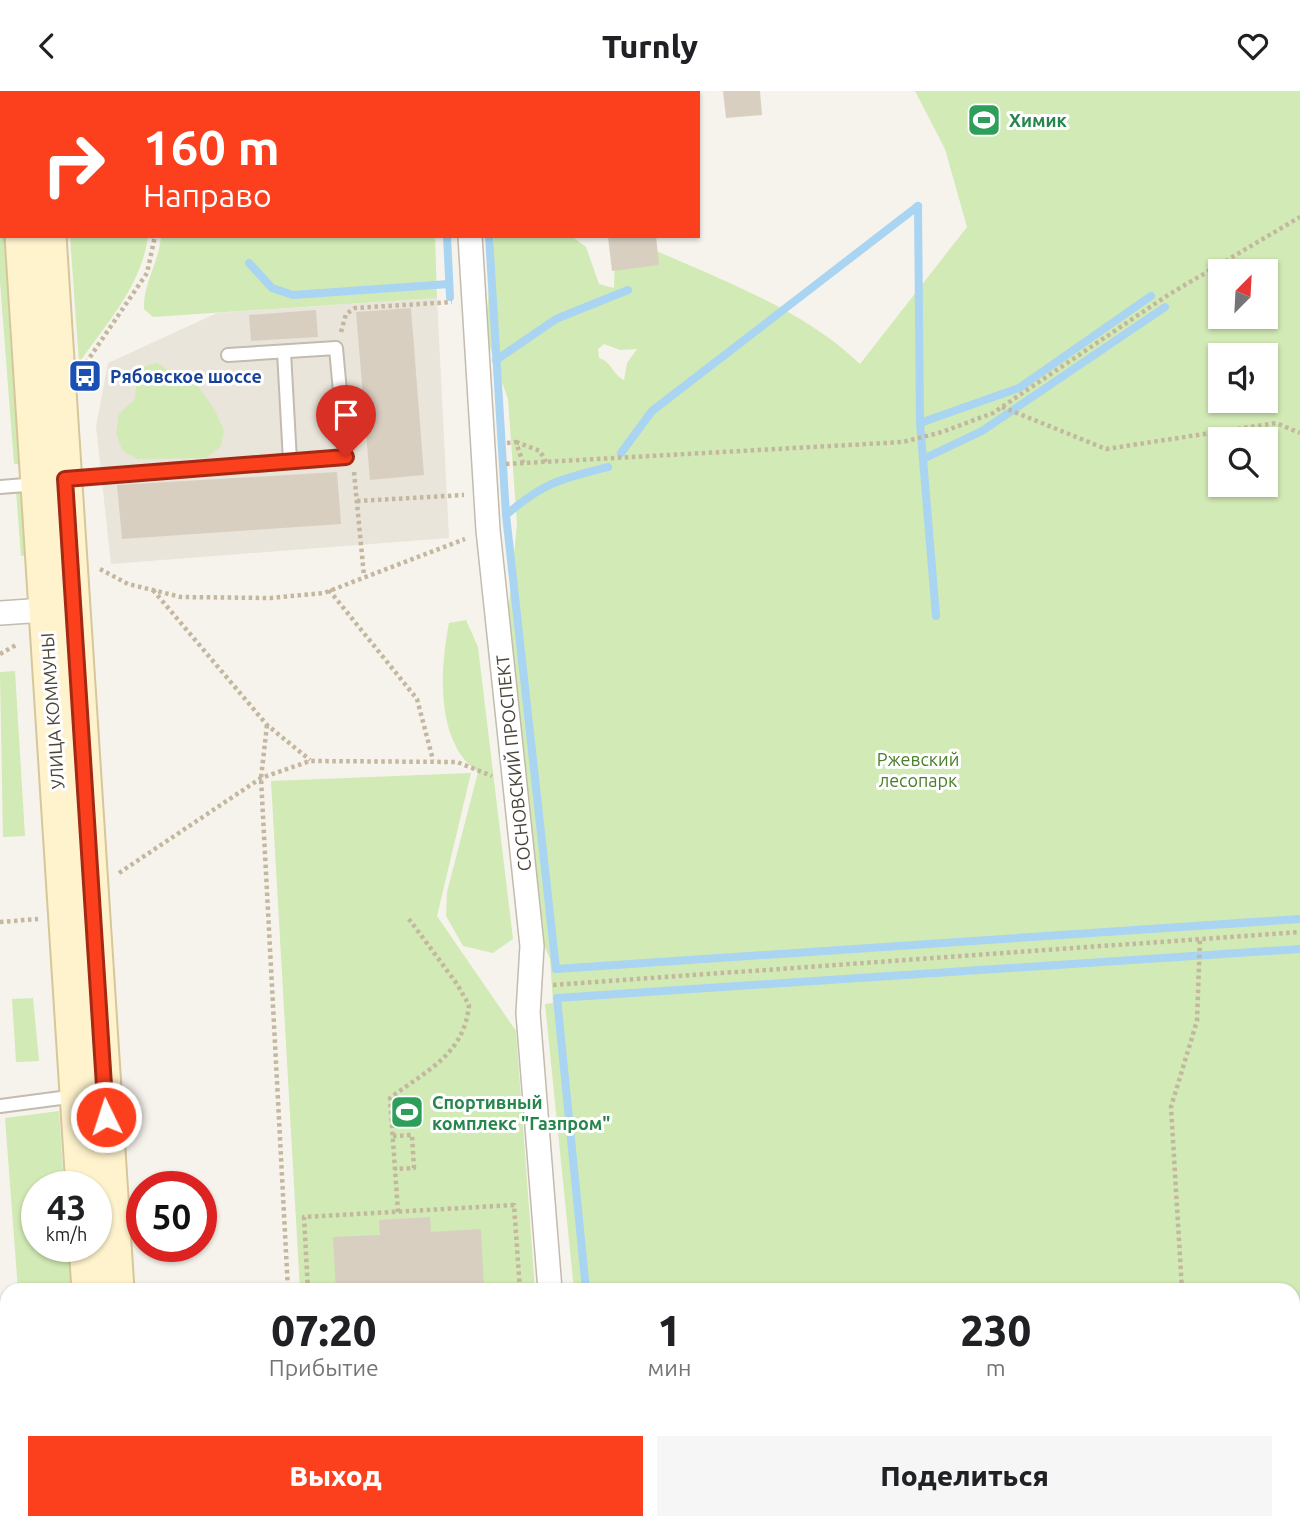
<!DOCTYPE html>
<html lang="ru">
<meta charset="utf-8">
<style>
body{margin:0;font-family:Ubuntu,sans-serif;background:#f6f6f6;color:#202124;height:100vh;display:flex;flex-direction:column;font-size:26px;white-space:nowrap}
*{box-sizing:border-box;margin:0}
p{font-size:23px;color:#757577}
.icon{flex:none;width:38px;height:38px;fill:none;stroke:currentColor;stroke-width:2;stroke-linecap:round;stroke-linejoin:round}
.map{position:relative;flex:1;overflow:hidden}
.details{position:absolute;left:0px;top:1192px;width:1300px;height:247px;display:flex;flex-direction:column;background:#fff;border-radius:21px 21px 0 0;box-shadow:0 2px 5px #0004}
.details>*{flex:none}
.top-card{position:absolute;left:0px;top:0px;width:700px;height:147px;box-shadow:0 2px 5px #0004;background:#fc3f1d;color:#fff;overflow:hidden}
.needle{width:46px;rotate:24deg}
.tools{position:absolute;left:1208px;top:168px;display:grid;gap:14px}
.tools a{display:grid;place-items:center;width:70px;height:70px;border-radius:0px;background:#fff;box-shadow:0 2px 5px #0004;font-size:35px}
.speed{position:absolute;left:21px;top:1080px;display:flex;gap:14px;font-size:35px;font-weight:700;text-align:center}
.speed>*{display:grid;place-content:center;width:91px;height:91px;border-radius:50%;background:#fff;box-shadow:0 2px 5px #0004;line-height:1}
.speed small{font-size:18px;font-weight:400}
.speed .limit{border:10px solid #d22;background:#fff;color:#111}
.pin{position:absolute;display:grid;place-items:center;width:60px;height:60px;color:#fff;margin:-72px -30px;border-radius:50% 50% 50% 0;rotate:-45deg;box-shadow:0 0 7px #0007}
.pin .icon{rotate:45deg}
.me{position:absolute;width:77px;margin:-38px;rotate:356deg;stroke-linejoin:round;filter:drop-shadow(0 0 5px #0008)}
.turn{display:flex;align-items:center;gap:24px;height:147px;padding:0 28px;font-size:32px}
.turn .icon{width:91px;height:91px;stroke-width:2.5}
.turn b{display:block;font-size:49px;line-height:60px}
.eta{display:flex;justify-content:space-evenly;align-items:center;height:119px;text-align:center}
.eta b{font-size:42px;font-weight:800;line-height:49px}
.button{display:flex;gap:14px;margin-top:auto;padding:14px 28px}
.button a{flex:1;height:80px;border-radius:0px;background:#fc3f1d;color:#fff;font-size:28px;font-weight:800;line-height:80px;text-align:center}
.button a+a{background:#f6f6f6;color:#202124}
header{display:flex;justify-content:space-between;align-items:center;height:91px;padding:0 28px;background:#fff;font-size:32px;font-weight:800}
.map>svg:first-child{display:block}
.residential{fill:#eae5da}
.green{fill:#d2eab5;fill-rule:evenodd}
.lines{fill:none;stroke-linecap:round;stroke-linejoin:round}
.stream{stroke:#a9d4f2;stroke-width:8}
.building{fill:#d8cfc1}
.lane-casing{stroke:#c2bbae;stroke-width:16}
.street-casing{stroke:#c2bbae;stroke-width:26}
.secondary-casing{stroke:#d6c79b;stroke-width:37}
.path{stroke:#c4b79f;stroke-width:4.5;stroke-dasharray:3.5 3.5;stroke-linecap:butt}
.lane{stroke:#fff;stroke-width:12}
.street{stroke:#fff;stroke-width:23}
.secondary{stroke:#fff3cd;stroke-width:33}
.route-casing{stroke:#a42913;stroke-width:18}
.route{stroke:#fc3f1d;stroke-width:12}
.labels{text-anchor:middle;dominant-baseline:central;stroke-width:6;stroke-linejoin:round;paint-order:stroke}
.leisure-label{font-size:18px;font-weight:bold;fill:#27864d;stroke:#fff;text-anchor:start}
.transit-label{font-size:18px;font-weight:bold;fill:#164399;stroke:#fff;text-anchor:start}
.street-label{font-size:18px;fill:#4b4439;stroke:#fff}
.park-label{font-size:18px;fill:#4a7f2a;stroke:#fff}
</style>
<header><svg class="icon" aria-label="back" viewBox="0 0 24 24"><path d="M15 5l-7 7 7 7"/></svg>Turnly<svg class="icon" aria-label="heart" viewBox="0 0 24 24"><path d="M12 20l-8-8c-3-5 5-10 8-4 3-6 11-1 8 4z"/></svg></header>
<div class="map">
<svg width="1300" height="1437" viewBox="0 0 1300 1437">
<rect width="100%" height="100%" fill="#f6f3ec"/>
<!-- residential -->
<polygon class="residential" points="437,207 449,447 111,473 96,335 108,272 217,222"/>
<!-- green -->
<g class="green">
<rect x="155" y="0" width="274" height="2"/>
<path d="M 915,0 L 1300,0 L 1300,1437 L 592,1437 L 591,1432 L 1293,1432 L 1293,1199 L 574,1199 L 545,913 L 553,912 L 550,868 L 534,831 L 508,524 L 517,433 L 508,308 L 485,243 L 494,145 L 571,145 L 586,156 L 599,193 L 614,197 L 615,163 L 641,153 C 715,187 801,216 860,273 L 967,136 L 945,58 ZM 1220,180 L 1265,180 L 1265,226 L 1220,226 ZM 604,253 L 620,259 L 637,258 L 627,272 L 624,289 C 613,284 612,271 599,267 L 598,258 ZM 1220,264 L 1265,264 L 1265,310 L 1220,310 ZM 1220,348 L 1265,348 L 1265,394 L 1220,394 Z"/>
<polygon points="0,46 2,145 8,145 26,373 14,373 0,191"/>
<path d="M 70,145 L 148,145 C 142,194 106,233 79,272 Z"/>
<path d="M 161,145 L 435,145 L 437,207 L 153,226 L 144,218 C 143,192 159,172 161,145 Z"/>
<polygon points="157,272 168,279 190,284 214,318 224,339 221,355 206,367 138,368 122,359 116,342 119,323 135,308 137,287 145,275"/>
<polygon points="28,399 33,464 21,465 16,400"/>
<path d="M 466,529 L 478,556 L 513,848 L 493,862 L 463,855 L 446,825 L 447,801 L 478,681 C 435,651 440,578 449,532 Z"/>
<polygon points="15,580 25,745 3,746 0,581"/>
<polygon points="471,682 437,825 516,940 535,1199 300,1199 271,690"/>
<polygon points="33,907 39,970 16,971 12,908"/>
<polygon points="59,1020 64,1095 37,1096 37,1155 68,1155 71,1199 18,1199 5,1027"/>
<rect x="313" y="1432" width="235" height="5"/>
</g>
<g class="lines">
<!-- stream -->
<g class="stream">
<polyline points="440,0 440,2"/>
<polyline points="486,0 486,2"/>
<polyline points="918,115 920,332 936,525"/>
<polyline points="447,145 450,206"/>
<polyline points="489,145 506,424 556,878 1300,828"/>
<polyline points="249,172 272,197 293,204 449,193"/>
<polyline points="496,269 556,228 628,199"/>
<polyline points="920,332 1019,297 1151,205"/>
<polyline points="621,362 652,320 918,115"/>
<polyline points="923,368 982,340 1165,216"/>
<path d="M 506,424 C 543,392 560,388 608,376"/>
<polyline points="586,1199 557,907 1300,858"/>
</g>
</g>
<!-- building -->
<g class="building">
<polygon points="723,0 760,0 762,24 726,27"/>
<polygon points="656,145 659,174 612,180 608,146"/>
<polygon points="411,217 424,384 370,389 356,221"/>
<polygon points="316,219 318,246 251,250 249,224"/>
<polygon points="337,381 341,433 122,448 117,394"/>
<polygon points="430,1126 431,1141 481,1138 484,1199 336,1199 333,1146 380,1144 379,1129"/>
</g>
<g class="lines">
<defs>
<g id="lane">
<polyline points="0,39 2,39"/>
<polyline points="284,261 290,370"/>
<polyline points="65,388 346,366 336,257 228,264"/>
<polyline points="0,396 38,393"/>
<polyline points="0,1015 76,1005"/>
<polyline points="364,1437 428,1432"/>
</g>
<g id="street">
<polyline points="462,0 462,2"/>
<polyline points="470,145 488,439 532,855 528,922 550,1199"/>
<polyline points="0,522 60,518"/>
<polyline points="566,1432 567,1437"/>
</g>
<g id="secondary">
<polyline points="13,0 13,2"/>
<polyline points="40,0 40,2"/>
<polyline points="22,145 83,1096"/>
<polyline points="49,145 117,1199"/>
<polyline points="86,1155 89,1199"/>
<polyline points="104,1432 105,1437"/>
<polyline points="132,1432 132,1437"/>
</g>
</defs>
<!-- lane casing -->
<use href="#lane" class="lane-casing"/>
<!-- street casing -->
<use href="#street" class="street-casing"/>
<!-- secondary casing -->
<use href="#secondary" class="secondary-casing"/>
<!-- path -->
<g class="path">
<polyline points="147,0 147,2"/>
<polyline points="341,241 346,223 355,217 452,211"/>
<polyline points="86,272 147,182 155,145"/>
<polyline points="1002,316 1106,358 1276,332 1300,342"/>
<polyline points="516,351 540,360 546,371"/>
<polyline points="507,352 516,351 523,372"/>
<polyline points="506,373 903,351 942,341 993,322 1168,204 1300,126"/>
<polyline points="354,381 364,485"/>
<polyline points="357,410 464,404"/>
<polyline points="100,478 128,493 181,506 270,507 324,502 465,448"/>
<polyline points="153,499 267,634 310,669"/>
<polyline points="329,499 417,608 433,669"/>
<polyline points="0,563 16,554"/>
<polyline points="267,634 261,687 288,1199"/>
<polyline points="119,782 261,687 310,670 457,671 492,685"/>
<polyline points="0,831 38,828"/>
<polyline points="553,894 1300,841"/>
<polyline points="393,1045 412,1044 414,1077 395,1078"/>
<path d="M 398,1121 L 390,1007 C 427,979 464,964 469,914 L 457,893 L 409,828"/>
<polyline points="308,1199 304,1126 514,1114 520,1199"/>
<polyline points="1182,1199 1171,1016 1197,930 1200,847"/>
<polyline points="300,1432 300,1437"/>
<polyline points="323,1432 323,1437"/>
<polyline points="1196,1432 1197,1437"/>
<polyline points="246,1437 248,1432"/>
</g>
<!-- lane -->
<use href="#lane" class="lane"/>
<!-- street -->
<use href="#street" class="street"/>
<!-- secondary -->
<use href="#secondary" class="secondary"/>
</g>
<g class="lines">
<defs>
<polyline id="route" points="106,1026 65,388 346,366"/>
</defs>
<!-- route casing -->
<use href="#route" class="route-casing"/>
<!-- route -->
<use href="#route" class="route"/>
</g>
<!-- icons -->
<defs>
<symbol id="stadium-square" viewBox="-11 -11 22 22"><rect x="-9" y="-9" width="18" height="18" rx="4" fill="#2e9e5b" stroke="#fff"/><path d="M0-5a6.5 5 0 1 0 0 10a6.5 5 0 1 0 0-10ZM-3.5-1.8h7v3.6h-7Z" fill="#fff"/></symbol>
<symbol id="bus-square" viewBox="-11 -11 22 22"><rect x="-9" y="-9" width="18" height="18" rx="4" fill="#1a4fb4" stroke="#fff"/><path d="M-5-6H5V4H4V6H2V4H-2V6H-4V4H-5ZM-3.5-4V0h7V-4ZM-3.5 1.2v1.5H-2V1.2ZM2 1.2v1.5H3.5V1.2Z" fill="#fff"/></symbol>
</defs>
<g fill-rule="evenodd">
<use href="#stadium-square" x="965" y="10" width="38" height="38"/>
<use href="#bus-square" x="66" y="266" width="38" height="38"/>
<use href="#stadium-square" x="388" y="1002" width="38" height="38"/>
</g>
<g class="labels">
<!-- leisure labels -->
<g class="leisure-label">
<text x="1009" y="29">Химик</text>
<text x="432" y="1011">Cпортивный<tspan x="432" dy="21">комплекс "Газпром"</tspan></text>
</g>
<!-- transit labels -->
<g class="transit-label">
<text x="110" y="285">Рябовское шоссе</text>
</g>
<!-- street labels -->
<g class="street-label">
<text transform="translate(52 620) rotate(-94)">УЛИЦА КОММУНЫ</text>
<text transform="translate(513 672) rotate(-96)">СОСНОВСКИЙ ПРОСПЕКТ</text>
</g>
<!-- park labels -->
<g class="park-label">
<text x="918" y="668">Ржевский<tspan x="918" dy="21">лесопарк</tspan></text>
</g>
</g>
</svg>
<div class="tools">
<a><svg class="needle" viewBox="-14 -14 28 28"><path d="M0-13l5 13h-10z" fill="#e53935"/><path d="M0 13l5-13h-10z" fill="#757577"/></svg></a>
<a><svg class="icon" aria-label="sound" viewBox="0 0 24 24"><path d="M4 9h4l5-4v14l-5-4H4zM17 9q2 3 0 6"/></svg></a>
<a><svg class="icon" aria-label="search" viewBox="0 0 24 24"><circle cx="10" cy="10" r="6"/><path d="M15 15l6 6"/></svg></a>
</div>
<div class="speed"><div>43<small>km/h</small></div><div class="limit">50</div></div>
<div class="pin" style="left:346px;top:366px;background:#d93025"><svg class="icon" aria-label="arrive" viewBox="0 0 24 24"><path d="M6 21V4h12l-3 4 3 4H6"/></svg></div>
<svg class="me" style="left:106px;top:1026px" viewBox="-20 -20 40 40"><circle r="17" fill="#fc3f1d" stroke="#fff" stroke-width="3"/><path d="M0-11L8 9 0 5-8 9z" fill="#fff"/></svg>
<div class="top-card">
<div class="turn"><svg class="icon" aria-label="right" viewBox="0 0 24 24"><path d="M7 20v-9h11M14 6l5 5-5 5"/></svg><div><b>160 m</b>Направо</div></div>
</div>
<section class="details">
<div class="eta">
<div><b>07:20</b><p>Прибытие</p></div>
<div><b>1</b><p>мин</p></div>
<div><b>230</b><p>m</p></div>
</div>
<div class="button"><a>Выход</a><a>Поделиться</a></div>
</section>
</div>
